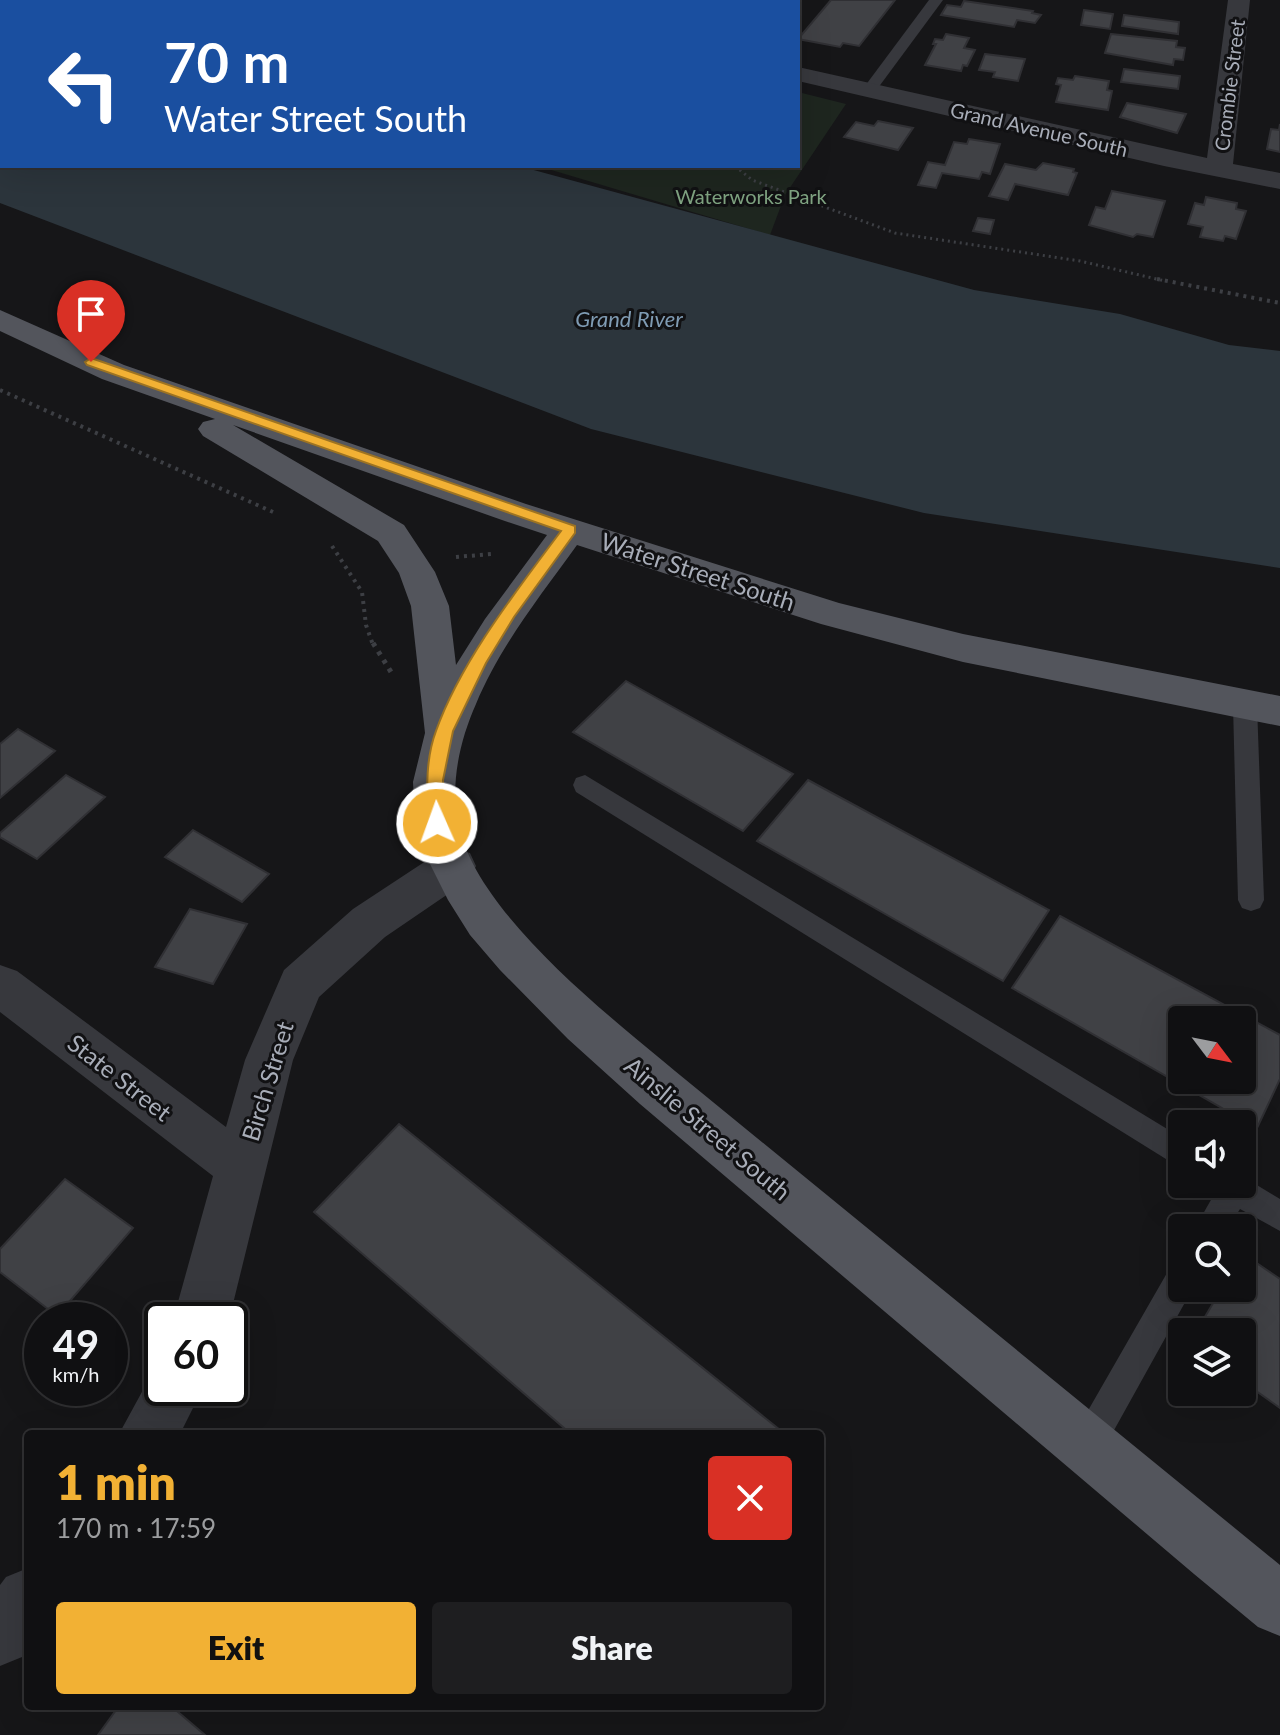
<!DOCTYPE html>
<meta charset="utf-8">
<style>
body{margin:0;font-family:Lato,sans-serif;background:#1e1e20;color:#f1f3f6;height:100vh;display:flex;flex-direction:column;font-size:30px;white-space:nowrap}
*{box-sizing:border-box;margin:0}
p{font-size:26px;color:#9c9d9f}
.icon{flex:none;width:44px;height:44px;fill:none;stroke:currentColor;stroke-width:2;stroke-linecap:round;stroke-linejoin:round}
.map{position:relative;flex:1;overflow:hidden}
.details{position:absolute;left:24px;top:1430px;width:800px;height:280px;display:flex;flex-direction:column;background:#101012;border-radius:8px;box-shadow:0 8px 32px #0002,0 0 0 2px #303032}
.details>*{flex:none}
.hud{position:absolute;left:0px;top:0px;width:800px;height:168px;box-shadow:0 8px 32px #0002,0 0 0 2px #303032;background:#1a4fa0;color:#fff;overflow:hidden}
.needle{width:52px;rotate:122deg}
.buttons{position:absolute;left:1168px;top:1006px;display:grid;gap:16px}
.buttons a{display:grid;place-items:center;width:88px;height:88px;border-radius:8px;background:#101012;box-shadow:0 8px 32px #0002,0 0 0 2px #303032;font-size:40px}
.speed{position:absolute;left:24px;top:1302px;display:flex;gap:16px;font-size:40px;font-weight:700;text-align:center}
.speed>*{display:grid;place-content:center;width:104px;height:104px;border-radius:50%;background:#101012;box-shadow:0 8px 32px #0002,0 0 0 2px #303032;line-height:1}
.speed small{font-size:20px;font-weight:400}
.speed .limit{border:4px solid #111;border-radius:12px;background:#fff;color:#111}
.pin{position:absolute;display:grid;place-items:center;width:68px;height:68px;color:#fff;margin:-82px -34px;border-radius:50% 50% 50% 0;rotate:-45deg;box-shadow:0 0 8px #0007}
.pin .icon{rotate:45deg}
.me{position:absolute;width:88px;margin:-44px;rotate:358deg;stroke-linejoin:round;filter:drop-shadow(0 0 6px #0008)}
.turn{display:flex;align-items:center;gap:28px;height:168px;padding:0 32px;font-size:36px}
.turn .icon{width:104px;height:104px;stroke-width:2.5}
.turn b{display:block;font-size:56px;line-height:68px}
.round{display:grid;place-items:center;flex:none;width:84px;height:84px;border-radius:8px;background:#1e1e20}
.headline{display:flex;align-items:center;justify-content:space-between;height:136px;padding:0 32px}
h1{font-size:48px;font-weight:800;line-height:60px;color:#f2b134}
.cta{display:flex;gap:16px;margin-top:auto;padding:16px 32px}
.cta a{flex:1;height:92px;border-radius:8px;background:#f2b134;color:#111;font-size:32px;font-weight:800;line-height:92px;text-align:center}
.cta a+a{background:#1e1e20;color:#f1f3f6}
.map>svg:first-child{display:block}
.green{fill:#1e261f}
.water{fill:#2c353c}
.building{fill:#404145;stroke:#303034;stroke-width:2;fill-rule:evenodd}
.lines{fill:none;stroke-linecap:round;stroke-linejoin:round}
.path-far2{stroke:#3d3f44;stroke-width:3;stroke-dasharray:2 4;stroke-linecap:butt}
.path-far1{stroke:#3d3f44;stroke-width:4;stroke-dasharray:3 5;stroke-linecap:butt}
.path{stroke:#3d3f44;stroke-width:5;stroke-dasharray:4 6;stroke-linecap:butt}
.service{fill:#37383d;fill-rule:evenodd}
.minor{fill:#37383d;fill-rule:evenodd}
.primary{fill:#53555c;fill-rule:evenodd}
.route{fill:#f2b134;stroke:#9d7322;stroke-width:2}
.labels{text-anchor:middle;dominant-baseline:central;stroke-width:6;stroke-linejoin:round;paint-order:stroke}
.far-street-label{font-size:20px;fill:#a8adb8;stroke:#111113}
.far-park-label{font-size:20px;fill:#7fa381;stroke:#111113}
.far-water-label{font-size:22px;font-style:italic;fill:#7f9bb3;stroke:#111113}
.street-label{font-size:24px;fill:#a8adb8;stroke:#111113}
</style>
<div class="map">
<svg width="1280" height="1735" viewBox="0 0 1280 1735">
<rect width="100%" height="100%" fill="#161618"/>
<!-- green -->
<g class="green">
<polygon points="23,0 401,0 409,2 29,2"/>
<polygon points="798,92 846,104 785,195 770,235 538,166 798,166"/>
</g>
<!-- water -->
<polygon class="water" points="0,0 29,2 2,2 2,166 519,166 974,290 1120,314 1229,345 1280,351 1280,568 924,513 591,429 0,203"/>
<!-- building -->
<g class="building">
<polygon points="831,0 895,0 859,46 843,43 840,47 798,39"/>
<polygon points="964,1 1033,11 1032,13 1041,15 1035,23 1017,20 1014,27 941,15 947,5 961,7"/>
<polygon points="1084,10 1113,14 1110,29 1081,25"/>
<polygon points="1124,15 1179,22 1178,34 1122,26"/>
<polygon points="946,34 969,38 964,48 975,50 967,66 963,65 961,71 925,65 936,44 933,44 935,39 943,40"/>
<polygon points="1111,34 1177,41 1176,47 1185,48 1183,60 1174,59 1173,65 1105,53"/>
<polygon points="985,54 1025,59 1018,81 993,77 995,72 979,70"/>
<polygon points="1124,69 1180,76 1178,89 1121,82"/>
<polygon points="1075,76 1109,81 1107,90 1112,91 1108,110 1056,102 1061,85 1056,84 1058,78 1073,80"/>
<polygon points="1127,103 1150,107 1186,114 1177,133 1120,117"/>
<polygon points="878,121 913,128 898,150 844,137 856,122 874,126"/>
<polygon points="1280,124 1280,152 1267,149 1271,129 1279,130"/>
<polygon points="969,139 1000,144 990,174 982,172 979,179 942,173 936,188 918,185 928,162 945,165 954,142 967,144"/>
<polygon points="1043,163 1074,169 1073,172 1077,173 1068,195 1015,184 1008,200 989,196 1005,164 1036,170"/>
<polygon points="1112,191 1165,201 1153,237 1137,234 1133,237 1089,225 1096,207 1105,209"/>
<polygon points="1206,197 1237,203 1236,209 1246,211 1236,239 1225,236 1223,241 1200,237 1203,227 1188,224 1195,203 1204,205"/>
<polygon points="978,218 994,220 990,234 973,231"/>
<polygon points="626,681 793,774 743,831 573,732"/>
<polygon points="18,729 55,751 0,798 0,744"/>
<polygon points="66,775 105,797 37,859 0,837 0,833"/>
<polygon points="808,780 1049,910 1003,981 757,841"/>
<polygon points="193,830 269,874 242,902 165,857"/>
<polygon points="190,909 247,924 213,984 155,967"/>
<path d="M 1060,916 L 1280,1035 L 1280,1079 L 1257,1128 L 1012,988 ZM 1182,1020 L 1242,1020 L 1242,1080 L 1182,1080 Z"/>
<polygon points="399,1124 785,1434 571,1434 314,1212"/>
<polygon points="65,1179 133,1228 57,1316 0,1272 0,1249"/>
<polygon points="1242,1253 1280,1279 1280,1408 1242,1381 1242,1332 1196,1332 1222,1288 1242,1288"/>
<polygon points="119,1706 171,1706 205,1735 98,1735"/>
</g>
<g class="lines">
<!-- path-far2 -->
<polyline class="path-far2" points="735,166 752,180 895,233 1080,261 1165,281"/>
<!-- path-far1 -->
<g class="path-far1">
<polyline points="1157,279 1280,303"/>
<polyline points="0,390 273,512"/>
<polyline points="332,546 362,592 366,625 373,645"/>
<polyline points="456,557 492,554"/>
</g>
<!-- path -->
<polyline class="path" points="373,643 391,672"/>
<!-- service -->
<g class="service">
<polygon points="664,0 687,0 689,2 666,2"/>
<polygon points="929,0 943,0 875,92 865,92 865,86"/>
<polygon points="1245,696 1253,699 1257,705 1264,900 1260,908 1251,911 1242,908 1238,900 1233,705 1237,699"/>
<polygon points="585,775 1182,1138 1182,1169 576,792 573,785 576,778"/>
<polygon points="1242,1176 1280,1199 1280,1231 1240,1209 1228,1228 1195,1228 1216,1191 1213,1184 1242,1184"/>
<polygon points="1182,1261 1182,1288 1193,1288 1098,1459 1086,1464 1074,1459 1069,1447 1074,1435 1171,1266"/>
</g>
<!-- minor -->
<g class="minor">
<polygon points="450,0 480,0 481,2 451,2"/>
<polygon points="1228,0 1250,0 1233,164 1280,173 1280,189 1164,166 798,81 798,67 1207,158"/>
<polygon points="454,848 470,853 476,866 470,879 385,937 319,997 293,1060 229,1320 173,1320 213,1176 0,1012 0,965 17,971 226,1127 245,1060 284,970 353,909 438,853"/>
<polygon points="162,1365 162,1388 203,1388 180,1434 119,1434 155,1368"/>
<polygon points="28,1568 28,1650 22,1657 0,1666 0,1585 6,1577"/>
</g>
<!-- primary -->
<path class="primary" d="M 0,310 L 124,365 L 526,504 L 839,603 L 963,634 L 1280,696 L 1280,726 L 963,662 L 821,624 L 577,545 C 541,595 500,646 476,704 C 460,740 450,783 458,823 C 476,913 607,1014 675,1071 L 1280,1565 L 1280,1636 L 1258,1627 L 1194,1574 L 640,1104 L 568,1039 L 500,970 L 470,935 L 448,900 L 428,860 L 415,821 L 413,782 L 425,733 L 411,606 L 399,573 L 378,541 L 203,436 L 198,429 L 203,422 L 215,419 L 102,379 L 0,331 ZM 233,425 L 502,520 L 547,535 L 485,619 L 456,665 L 449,606 L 435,572 L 404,525 Z"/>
</g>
<!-- route -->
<path class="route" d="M 91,358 L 575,526 L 575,533 L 514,617 L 486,663 L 453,731 L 443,780 L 445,823 L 443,828 L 430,828 L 428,823 C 427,792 425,760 436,731 C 461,661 517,590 561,531 L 87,365 L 85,362 Z"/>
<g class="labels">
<!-- far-street labels -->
<g class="far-street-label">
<text transform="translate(1229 85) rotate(-83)">Crombie Street</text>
<text transform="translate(1039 129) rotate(13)">Grand Avenue South</text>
</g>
<!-- far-park labels -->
<g class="far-park-label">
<text x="751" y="196">Waterworks Park</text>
</g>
<!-- far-water labels -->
<g class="far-water-label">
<text x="629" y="318">Grand River</text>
</g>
<!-- street labels -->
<g class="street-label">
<text transform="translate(698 571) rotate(18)">Water Street South</text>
<text transform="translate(120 1077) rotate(38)">State Street</text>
<text transform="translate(267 1081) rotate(-73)">Birch Street</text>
<text transform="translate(708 1128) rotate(40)">Ainslie Street South</text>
</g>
</g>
</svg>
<div class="buttons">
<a><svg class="needle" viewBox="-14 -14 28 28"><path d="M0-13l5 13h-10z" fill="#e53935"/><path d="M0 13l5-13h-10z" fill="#9c9d9f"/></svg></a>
<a><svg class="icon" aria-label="sound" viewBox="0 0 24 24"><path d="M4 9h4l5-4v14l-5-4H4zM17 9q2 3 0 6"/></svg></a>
<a><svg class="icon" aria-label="search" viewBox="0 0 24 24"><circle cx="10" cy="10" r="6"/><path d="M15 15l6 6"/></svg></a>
<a><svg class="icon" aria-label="layers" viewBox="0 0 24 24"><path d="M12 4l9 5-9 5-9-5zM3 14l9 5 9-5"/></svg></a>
</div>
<div class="speed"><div>49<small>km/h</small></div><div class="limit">60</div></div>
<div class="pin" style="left:91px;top:362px;background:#d93025"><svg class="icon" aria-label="arrive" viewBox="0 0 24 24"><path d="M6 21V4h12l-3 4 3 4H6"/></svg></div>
<svg class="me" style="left:437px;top:823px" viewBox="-20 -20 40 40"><circle r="17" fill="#f2b134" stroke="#fff" stroke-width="3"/><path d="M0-11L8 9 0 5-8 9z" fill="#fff"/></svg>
<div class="hud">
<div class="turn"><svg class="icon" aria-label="left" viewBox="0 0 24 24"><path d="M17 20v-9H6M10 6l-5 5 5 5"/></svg><div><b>70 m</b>Water Street South</div></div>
</div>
<section class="details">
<div class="headline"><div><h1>1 min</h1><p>170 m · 17:59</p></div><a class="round" style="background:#d93025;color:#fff"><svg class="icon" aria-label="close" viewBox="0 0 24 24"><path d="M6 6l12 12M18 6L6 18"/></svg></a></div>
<div class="cta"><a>Exit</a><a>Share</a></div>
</section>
</div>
